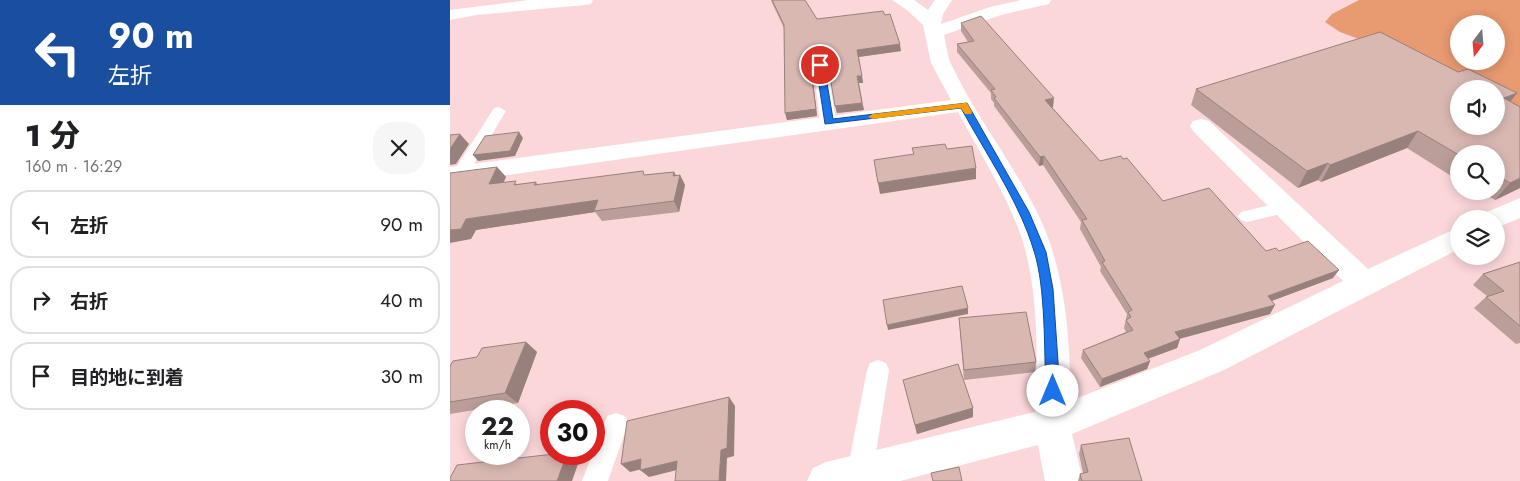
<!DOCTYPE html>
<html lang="ja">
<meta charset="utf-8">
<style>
body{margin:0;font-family:Jost,"Noto Sans JP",sans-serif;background:#f6f6f6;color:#202124;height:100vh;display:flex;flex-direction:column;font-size:19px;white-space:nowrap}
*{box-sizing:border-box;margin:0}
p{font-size:16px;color:#757577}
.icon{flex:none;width:28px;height:28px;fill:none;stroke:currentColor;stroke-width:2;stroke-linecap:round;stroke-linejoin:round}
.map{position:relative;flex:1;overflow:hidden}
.details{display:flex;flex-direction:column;background:#fff;width:450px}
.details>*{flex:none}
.hud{background:#1a4fa0;color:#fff;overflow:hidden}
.needle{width:32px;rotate:196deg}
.tools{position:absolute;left:1000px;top:15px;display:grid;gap:10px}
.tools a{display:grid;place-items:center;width:55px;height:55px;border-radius:50%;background:#fff;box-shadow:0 2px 12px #0003;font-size:25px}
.speed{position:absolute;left:15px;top:400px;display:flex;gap:10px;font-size:25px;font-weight:700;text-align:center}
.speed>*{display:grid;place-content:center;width:65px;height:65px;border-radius:50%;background:#fff;box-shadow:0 2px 12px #0003;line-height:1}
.speed small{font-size:12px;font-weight:400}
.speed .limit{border:8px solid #d22;background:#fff;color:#111}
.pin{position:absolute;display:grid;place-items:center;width:42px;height:42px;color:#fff;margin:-21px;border:2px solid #fff;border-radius:50%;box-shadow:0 1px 5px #0007}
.me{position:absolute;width:55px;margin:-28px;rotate:0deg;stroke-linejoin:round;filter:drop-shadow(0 0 4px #0008)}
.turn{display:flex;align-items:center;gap:18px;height:105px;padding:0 25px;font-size:22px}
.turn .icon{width:65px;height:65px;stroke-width:2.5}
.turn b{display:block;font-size:35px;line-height:42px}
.round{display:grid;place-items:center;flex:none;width:52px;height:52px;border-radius:20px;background:#f6f6f6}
.summary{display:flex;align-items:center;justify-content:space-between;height:85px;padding:0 25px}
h1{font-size:30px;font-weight:800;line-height:38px}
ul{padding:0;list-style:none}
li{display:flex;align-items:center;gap:15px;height:68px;margin:0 10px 8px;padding:0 15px;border:2px solid #e0e0e0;border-radius:20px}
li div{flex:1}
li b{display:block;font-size:19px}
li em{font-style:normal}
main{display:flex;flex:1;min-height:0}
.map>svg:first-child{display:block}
.forest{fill:#e89a70;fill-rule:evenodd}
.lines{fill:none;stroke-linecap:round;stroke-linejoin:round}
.lane{fill:#fff;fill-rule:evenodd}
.street{fill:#fff;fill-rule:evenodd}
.wall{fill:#bb9e99}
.shaded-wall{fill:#98817d}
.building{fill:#d9b8b2;stroke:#98817d;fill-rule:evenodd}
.route{fill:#1a73e8;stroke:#114b97}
.slow{fill:#f59e0b}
</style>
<main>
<section class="details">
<div class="hud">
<div class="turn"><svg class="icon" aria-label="left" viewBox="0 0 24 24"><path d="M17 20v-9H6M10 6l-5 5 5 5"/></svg><div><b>90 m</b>左折</div></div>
</div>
<div class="summary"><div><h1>1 分</h1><p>160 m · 16:29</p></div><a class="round"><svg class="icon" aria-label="close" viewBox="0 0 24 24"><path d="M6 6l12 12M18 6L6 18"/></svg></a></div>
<ul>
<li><svg class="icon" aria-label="left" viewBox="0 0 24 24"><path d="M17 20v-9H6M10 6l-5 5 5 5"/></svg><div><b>左折</b></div><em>90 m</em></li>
<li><svg class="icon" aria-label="right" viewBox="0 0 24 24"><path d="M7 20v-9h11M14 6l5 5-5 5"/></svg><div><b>右折</b></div><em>40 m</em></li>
<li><svg class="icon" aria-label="arrive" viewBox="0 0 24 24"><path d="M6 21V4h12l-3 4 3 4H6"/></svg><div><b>目的地に到着</b></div><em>30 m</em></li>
</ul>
</section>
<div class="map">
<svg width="1070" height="481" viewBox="0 0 1070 481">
<rect width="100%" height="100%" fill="#fbd7da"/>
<!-- forest -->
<path class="forest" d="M 909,0 L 1070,0 L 1070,111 L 1046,89 L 890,32 L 875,22 L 882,14 ZM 1009,24 L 1046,24 L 1046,61 L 1009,61 Z"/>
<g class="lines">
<!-- lane -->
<g class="lane">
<polygon points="370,61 377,65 386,122 378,127 370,122 363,65"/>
<polygon points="49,107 56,111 18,174 16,178 4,178 2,174 44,108"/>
<polygon points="836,201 842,203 845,207 842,211 797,222 791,220 788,216 791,212"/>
<polygon points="428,360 436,363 439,370 423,472 419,481 401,481 397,472 417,370 420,363"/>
<polygon points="166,413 175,416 178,424 158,481 132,481 157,416"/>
</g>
<!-- street -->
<g class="street">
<polygon points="79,0 143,0 141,4 135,5 26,15 0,20 0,10"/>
<path d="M 442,0 L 464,0 L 478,10 L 485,0 L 502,0 L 493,14 L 491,24 L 540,7 L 571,0 L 601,0 L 599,4 L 551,15 L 494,35 C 496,44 497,55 501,64 C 525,115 562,162 587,212 C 615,267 621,340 620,401 L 750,350 L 893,281 L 743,131 L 740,126 L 743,121 L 751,119 L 759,121 L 918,269 L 1009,227 L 1009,249 L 774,370 L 622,434 L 633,481 L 595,481 L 588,445 L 450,481 L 357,481 L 363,468 L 376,462 L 585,412 C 588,362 588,301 576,253 C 564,205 531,156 508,112 L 0,183 L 0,167 L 501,100 L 481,63 L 473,25 L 457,10 Z"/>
<polygon points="1070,198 1070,218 1046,228 1046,219 1033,219 1037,212"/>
</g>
</g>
<!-- wall -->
<g class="wall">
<polygon points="321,0 367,19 435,15 451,51 409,57 413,83 409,83 414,110 387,113 378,64 369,59 361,65 367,116 337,120 334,28 323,5"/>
<polygon points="511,23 603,107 602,107 650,161 673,159 713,201 816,251 829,251 883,278 822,301 820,314 730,338 730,339 727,348 698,359 700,361 697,369 650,387 631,358 633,350 676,332 674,328 677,314 650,271 651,267 630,229 631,222 593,165 589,166 544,106 544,103 541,99 541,93 507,52 507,44 518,42 511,31"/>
<polygon points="1008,72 1067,93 1060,102 1070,188 1045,200 1030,191 1046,191 1046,154 1009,154 1009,181 957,148 871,182 868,180 848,188 741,105 746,89"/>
<polygon points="47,167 56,177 53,182 69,184 86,182 88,185 195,175 224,172 226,175 230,175 235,185 229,212 152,221 145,212 26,230 21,239"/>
<polygon points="1070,262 1070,343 1066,344 1024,308 1037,296 1023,285 1033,274"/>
<polygon points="509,318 586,362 585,372 514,380"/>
<polygon points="76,342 87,352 68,403 0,414 0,366"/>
<polygon points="453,380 523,408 523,417 467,434"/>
<polygon points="631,445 692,481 628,481 630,474 633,473 629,454"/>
</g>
<!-- shaded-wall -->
<g class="shaded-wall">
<polygon points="450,44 451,51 408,57 407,50"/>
<polygon points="367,52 369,59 361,65 367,116 337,120 335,113 359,58"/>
<polygon points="407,76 412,76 413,83 409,83"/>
<polygon points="1067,93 1054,110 1054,98"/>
<polygon points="604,98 603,107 595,109 595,100"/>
<polygon points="412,103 414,110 387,113 385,106"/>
<polygon points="968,131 957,148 871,182 880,165"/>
<polygon points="69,132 73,138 65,156 28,161 23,155"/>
<polygon points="10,134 19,144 6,164 0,165 0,149"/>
<polygon points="594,156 593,165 589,166 590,157"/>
<polygon points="878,163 868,180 848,188 857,171"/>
<polygon points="47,167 56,177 48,195 39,184"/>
<polygon points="526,168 526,179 430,194 428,183"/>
<polygon points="224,172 228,181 230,175 235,185 229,212 224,201 223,176"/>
<polygon points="1070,178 1070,188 1045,200 1060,183"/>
<polygon points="148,200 144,211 145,212 26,230 21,239 0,243 0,230 16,219"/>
<polygon points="889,270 883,278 813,304 818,296"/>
<polygon points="825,305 820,314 722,341 725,332"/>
<polygon points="518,308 518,314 438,330 437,325"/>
<polygon points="730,339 727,348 691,361 694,353"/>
<polygon points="76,342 87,352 68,403 55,393"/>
<polygon points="700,361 697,369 650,387 652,379"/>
<polygon points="279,397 285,406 284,456 277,458 276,481 269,481 271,450"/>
<polygon points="523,408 523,417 467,434 465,425"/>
<polygon points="117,454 119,454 129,461 122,481 107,481"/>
<polygon points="191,459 200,467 180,472 171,464"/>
<polygon points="227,461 235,468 199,477 190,470"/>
</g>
<!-- building -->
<g class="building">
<polygon points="322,0 355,0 367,19 433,11 435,15 440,14 450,44 407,50 412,76 407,76 412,103 385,106 377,58 367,52 359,58 366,109 335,113 334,25"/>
<polygon points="531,16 604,98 595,100 650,161 671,156 673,159 677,158 713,201 759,188 816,251 826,248 829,251 858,241 889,270 818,296 825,305 725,332 730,339 694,353 700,361 652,379 633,350 683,330 676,320 681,317 678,312 682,310 652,262 655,261 632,220 637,219 594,156 590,157 544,98 546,97 541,90 545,89 507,44 524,41 511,23"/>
<path d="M 930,32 L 1008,72 L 1018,69 L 1067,93 L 1054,98 L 1070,107 L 1070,178 L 1060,183 L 1046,175 L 1046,154 L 1009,154 L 1009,155 L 968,131 L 880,165 L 878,163 L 857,171 L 746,89 ZM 1009,89 L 1046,89 L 1046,126 L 1009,126 Z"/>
<polygon points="69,132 60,151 23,155 35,136"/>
<polygon points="10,134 0,149 0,135"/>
<polygon points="495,144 497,149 522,146 526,168 428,183 424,160 464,154 462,148"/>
<polygon points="47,167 39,184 66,181 64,185 86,182 84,185 193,171 194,175 224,172 223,176 230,175 224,201 144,211 148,200 16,219 11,229 0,230 0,173"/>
<polygon points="1070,262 1070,326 1036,297 1054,291 1033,274"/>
<polygon points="512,286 518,308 437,325 433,300"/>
<polygon points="576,312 586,362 514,370 509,318"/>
<polygon points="76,342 55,393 0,402 0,366 3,361 27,357 32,348"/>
<polygon points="508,364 523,408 465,425 453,380"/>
<polygon points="279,397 277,448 271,450 269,481 225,481 227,461 190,470 191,459 171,464 177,421"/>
<polygon points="679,438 692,481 632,481 630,474 638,472 631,445"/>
<polygon points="104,454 117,454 107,481 0,481 0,478 7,465"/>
<polygon points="509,467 512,481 483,481 481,473"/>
</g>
<!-- route -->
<path class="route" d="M 370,62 L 374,65 L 383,119 L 517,103 L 579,212 L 596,252 L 603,289 L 610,391 L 608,396 L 603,398 L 598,396 L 596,391 C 594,351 596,288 584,251 C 569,201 536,154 511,108 L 375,124 L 366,65 Z"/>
<!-- slow -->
<polygon class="slow" points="514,103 517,103 522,112 521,114 515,114 511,108 423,119 418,117 423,114"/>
</svg>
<div class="tools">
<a><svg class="needle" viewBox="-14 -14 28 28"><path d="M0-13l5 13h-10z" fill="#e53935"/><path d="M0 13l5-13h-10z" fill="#757577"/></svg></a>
<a><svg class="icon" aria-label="sound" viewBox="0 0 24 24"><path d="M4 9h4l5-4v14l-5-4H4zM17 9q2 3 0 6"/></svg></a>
<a><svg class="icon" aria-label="search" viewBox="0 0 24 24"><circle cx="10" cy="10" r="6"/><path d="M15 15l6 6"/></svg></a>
<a><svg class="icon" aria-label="layers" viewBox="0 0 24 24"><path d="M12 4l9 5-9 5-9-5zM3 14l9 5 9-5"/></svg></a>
</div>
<div class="speed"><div>22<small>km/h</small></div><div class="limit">30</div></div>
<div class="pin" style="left:370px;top:65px;background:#d93025"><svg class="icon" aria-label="arrive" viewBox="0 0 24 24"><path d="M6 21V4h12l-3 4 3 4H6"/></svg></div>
<svg class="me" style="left:603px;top:391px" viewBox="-20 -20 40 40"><circle r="19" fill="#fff"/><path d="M0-13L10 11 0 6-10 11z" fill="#1a73e8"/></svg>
</div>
</main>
